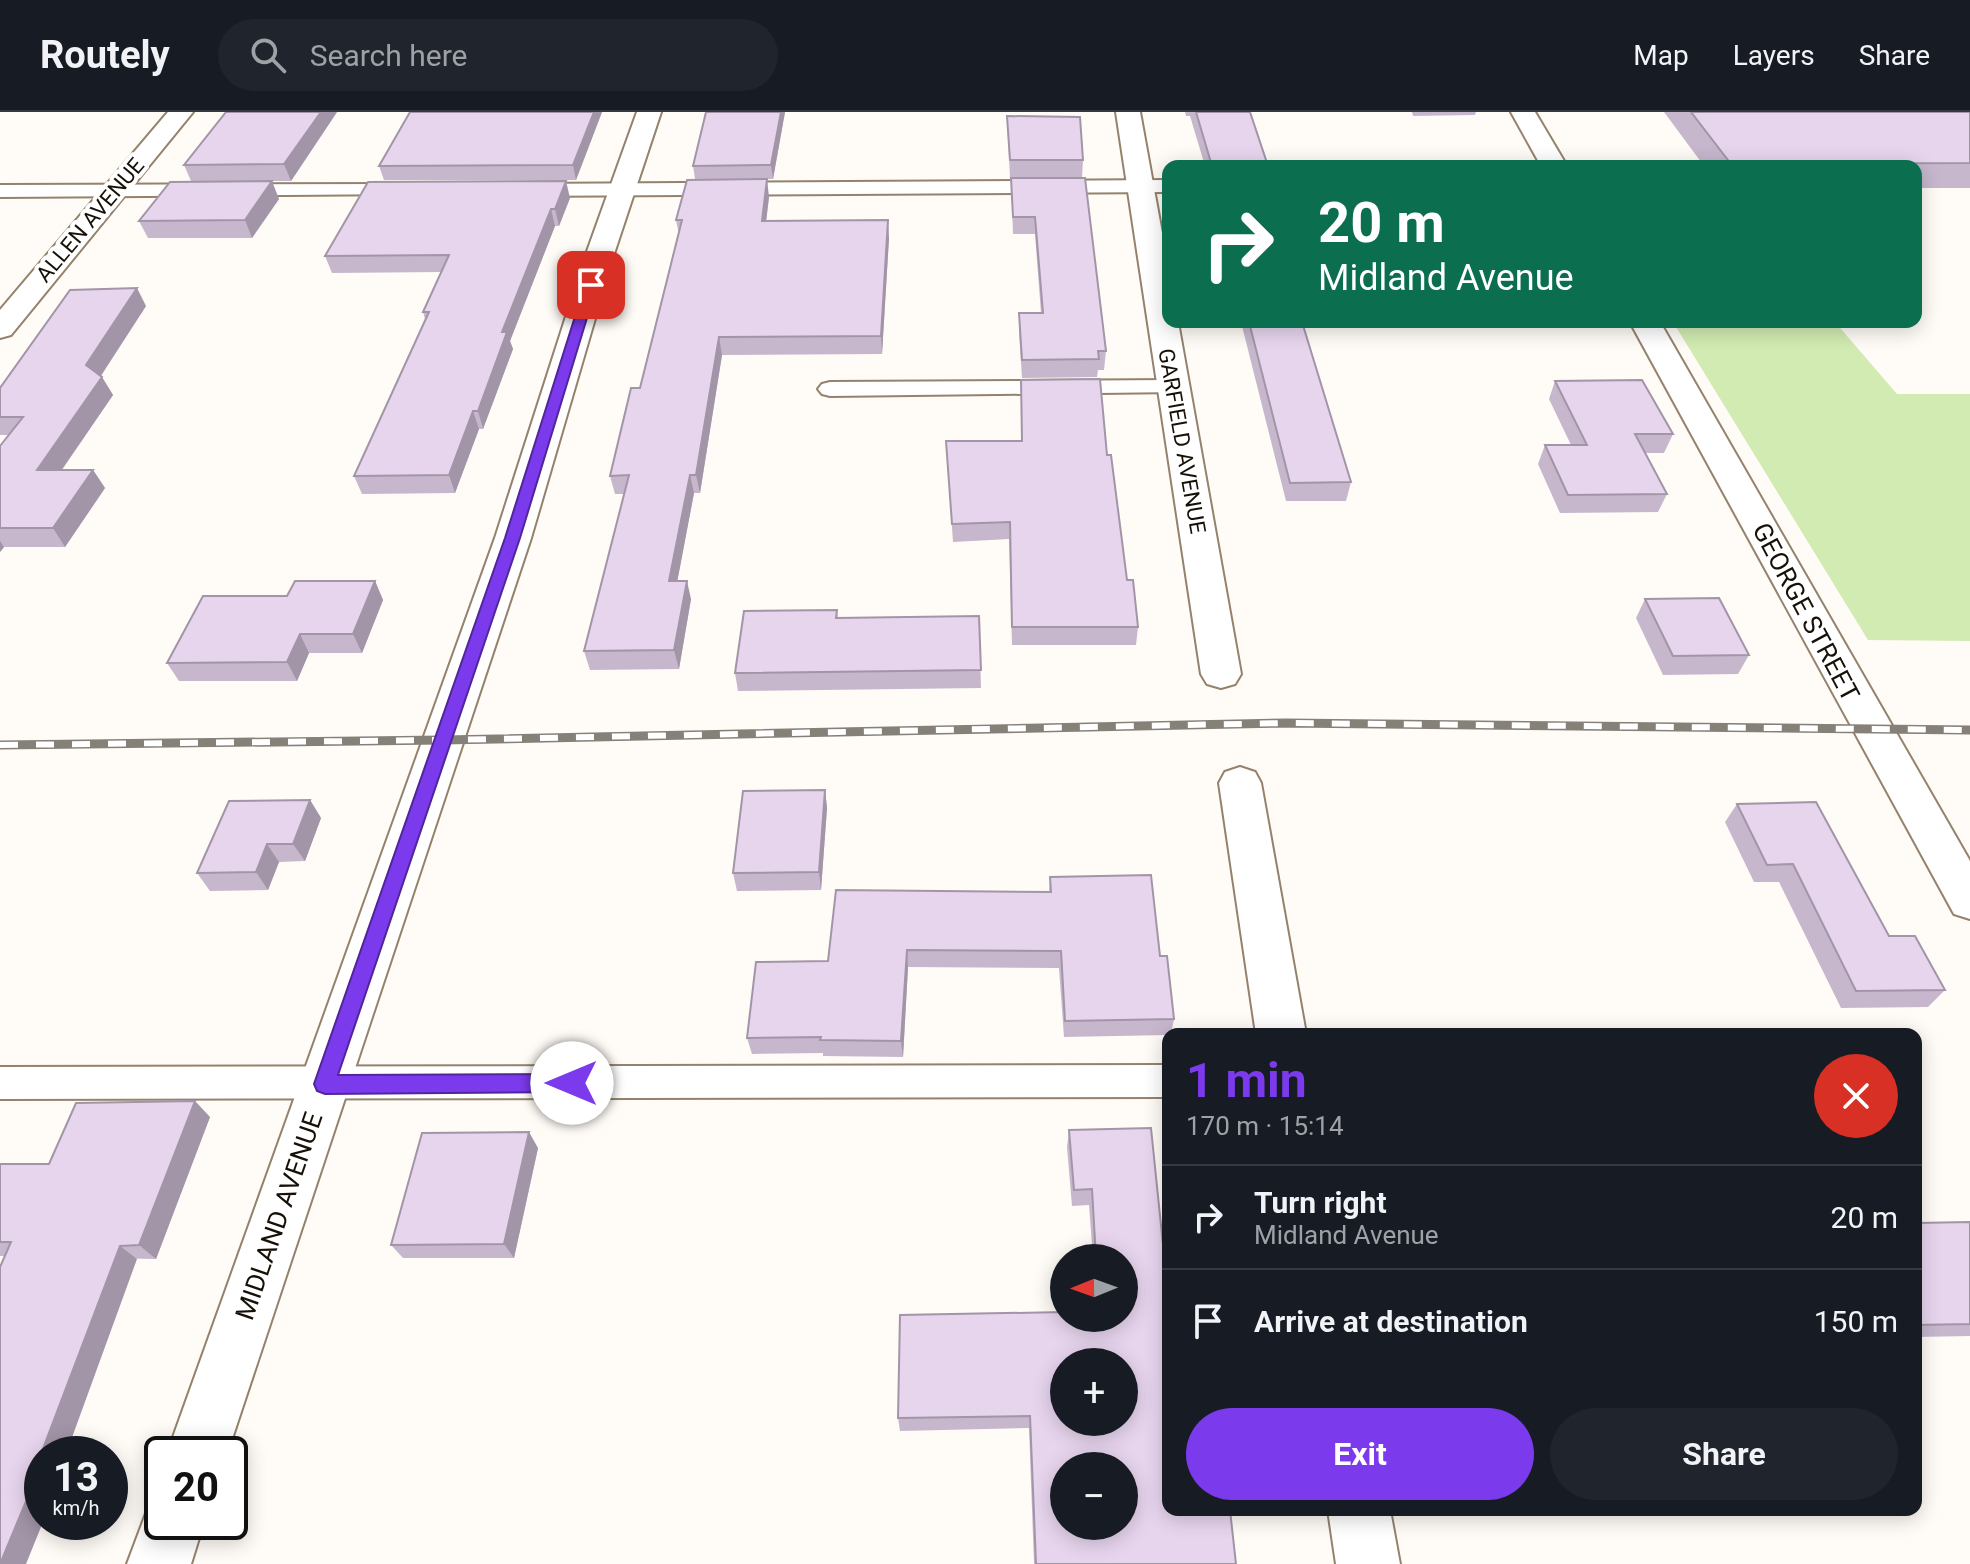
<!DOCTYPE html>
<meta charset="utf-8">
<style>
body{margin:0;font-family:Roboto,sans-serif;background:#20242c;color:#f1f3f6;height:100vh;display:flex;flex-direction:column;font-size:30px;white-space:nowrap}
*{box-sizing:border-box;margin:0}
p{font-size:26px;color:#9ea1a6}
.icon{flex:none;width:44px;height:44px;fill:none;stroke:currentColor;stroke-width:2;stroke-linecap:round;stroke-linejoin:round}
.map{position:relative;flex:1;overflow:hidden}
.details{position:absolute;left:1162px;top:916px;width:760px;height:488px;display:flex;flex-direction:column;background:#171b24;border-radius:16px;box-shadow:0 4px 20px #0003}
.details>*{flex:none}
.hud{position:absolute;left:1162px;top:48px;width:760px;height:168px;border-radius:16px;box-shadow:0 4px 20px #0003;background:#0b6e4f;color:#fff;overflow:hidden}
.needle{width:52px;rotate:269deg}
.controls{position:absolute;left:1050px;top:1132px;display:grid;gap:16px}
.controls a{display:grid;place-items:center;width:88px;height:88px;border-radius:50%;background:#171b24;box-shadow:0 4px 20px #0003;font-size:40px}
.speed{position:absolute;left:24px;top:1324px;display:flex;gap:16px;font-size:40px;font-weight:700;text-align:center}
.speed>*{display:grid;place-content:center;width:104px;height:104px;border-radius:50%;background:#171b24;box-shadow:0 4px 20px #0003;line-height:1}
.speed small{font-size:20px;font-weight:400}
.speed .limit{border:4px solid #111;border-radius:12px;background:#fff;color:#111}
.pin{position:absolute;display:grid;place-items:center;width:68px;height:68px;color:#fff;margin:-34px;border-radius:16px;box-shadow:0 4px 12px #0006}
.me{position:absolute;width:88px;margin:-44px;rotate:270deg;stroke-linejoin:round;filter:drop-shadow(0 0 6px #0008)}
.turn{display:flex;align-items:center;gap:28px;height:168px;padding:0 24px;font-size:36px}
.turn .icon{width:104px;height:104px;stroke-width:2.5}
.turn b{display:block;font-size:56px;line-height:68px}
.round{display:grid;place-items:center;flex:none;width:84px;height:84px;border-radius:42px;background:#20242c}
.head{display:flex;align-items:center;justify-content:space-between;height:136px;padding:0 24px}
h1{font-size:48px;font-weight:700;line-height:60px;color:#7c3aed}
.primary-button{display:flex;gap:16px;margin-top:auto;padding:16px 24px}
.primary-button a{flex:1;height:92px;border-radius:48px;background:#7c3aed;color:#fff;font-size:32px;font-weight:700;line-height:92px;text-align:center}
.primary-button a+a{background:#20242c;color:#f1f3f6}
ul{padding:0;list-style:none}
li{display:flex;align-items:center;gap:24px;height:104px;padding:0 24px;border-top:2px solid #363941}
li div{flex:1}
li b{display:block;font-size:30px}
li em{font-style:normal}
header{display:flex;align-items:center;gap:48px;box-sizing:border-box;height:112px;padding:0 40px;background:#171b24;border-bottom:2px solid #363941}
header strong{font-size:38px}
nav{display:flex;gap:44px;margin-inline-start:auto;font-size:28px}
.search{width:560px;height:72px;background:#20242c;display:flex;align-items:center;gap:20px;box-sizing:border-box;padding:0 28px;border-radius:44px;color:#9ea1a6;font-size:30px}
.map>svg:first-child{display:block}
.green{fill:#d1ebb2}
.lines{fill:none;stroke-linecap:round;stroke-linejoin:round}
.lane-casing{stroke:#94826c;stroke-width:4}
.street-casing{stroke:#94826c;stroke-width:4}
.lane{fill:#fff;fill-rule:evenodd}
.street{fill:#fff;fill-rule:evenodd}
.rail-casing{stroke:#858078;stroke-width:9}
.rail{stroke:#fff;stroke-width:6;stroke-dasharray:18;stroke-linecap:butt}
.wall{fill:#c7b7cd}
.shaded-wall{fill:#a295a7}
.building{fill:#e7d5ee;stroke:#a295a7;stroke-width:2;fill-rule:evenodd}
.route{fill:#7c3aed;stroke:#51269a;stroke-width:2}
.labels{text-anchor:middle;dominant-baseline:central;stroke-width:8;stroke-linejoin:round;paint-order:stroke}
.far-street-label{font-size:22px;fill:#161007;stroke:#fff}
.street-label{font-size:26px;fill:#161007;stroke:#fff}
</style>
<header>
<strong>Routely</strong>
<div class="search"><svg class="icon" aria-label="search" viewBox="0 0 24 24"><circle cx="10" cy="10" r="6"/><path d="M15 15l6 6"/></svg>Search here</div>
<nav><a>Map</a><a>Layers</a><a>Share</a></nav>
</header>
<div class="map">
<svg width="1970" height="1452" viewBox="0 0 1970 1452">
<rect width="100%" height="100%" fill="#fffbf6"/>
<!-- green -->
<polygon class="green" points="1673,210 1835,210 1897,282 1970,282 1970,529 1868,528"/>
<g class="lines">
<defs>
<g id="lane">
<polygon points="1168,68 1168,80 523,84 513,78 523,72"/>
<polygon points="405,72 415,78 412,82 0,85 0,73"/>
<polygon points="1173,268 1181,270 1185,275 1181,280 830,284 822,282 818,277 822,272 830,270"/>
<polygon points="1168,953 1168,985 0,987 0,955"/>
</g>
<g id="street">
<polygon points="168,0 193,0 11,223 0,226 0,198"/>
<polygon points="637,0 661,0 613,145 531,426 227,1342 167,1342 495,426 585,145"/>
<polygon points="1116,0 1140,0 1168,154 1168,210 1178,210 1241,562 1235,572 1221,576 1207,572 1201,562"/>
<polygon points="1511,0 1535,0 1567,54 1541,54"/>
<polygon points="1630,210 1660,210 1970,749 1970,807 1954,802"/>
<polygon points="1240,655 1255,660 1261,671 1306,922 1256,922 1219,671 1225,660"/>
<polygon points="162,1384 162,1410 204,1410 191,1452 127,1452 151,1388"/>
<polygon points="1328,1398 1390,1398 1400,1452 1336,1452"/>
</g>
</defs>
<!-- lane casing -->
<use href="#lane" class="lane-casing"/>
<!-- street casing -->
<use href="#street" class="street-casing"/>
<!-- lane -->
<use href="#lane" class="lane"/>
<!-- street -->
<use href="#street" class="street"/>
<defs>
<polyline id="rail" points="0,633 443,628 1286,611 1970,618"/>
</defs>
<!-- rail casing -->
<use href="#rail" class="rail-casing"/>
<!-- rail -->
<use href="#rail" class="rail"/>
</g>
<!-- wall -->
<g class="wall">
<polygon points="226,0 337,0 291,69 191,69 184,53"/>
<polygon points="410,0 602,0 576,68 384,68 379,54"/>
<polygon points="785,0 773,67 695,67 693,54"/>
<polygon points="1185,0 1250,0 1268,54 1205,54 1190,4 1186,4"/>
<polygon points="1412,0 1476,0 1475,3 1413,4"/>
<polygon points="1664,0 1970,0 1970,76 1916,76 1916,54 1704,54"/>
<polygon points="1007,4 1083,48 1082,65 1010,66"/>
<polygon points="1011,66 1085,66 1106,239 1104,258 1098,258 1097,265 1022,266 1019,220 1019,201 1041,201 1035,122 1013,122"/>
<polygon points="769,85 766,109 889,126 882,242 722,243 700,381 694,381 677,469 691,487 679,557 590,558 584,539 624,382 615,382 610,364 640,276 679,123 676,108"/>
<polygon points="570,86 559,114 555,114 510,229 513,237 483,317 479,317 455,381 362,382 354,364 425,207 423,200 441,160 332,161 325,144"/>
<polygon points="279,87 252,126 148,126 139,109"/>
<polygon points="146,194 101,264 113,283 62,358 93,358 105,376 65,435 4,435 0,440 0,334 9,323 0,323 0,276"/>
<polygon points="1241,210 1302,210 1351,370 1346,389 1286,389"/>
<polygon points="1021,268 1107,343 1127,468 1138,515 1136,533 1012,533 1009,427 953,430 946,329 1021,329"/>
<polygon points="1555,269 1673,322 1664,341 1645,341 1667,382 1658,400 1560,401 1538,352 1545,333 1571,333 1549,287"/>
<polygon points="375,469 383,488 362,541 309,541 297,569 179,569 167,551 287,484"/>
<polygon points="1645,487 1749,543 1738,562 1663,563 1636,506"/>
<polygon points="837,498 838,506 979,504 981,576 738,579 735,561"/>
<polygon points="825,678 827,696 821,778 737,779 733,761"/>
<polygon points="310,688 321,706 305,749 279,750 268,778 210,779 197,761"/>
<polygon points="1737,692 1889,824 1945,878 1928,895 1841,896 1779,770 1754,770 1725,710"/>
<polygon points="1050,765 1160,844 1174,907 1171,922 1168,922 1168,923 1064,925 1059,856 908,855 903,945 823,944 823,941 752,942 747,926 828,849 1049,780"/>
<polygon points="210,1005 156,1147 0,1144 0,1052 49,1052"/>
<polygon points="1069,1018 1166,1162 1236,1452 1034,1452 1029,1316 900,1319 898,1306 1124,1206 1124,1146 1093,1146 1089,1093 1072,1094 1067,1035"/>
<polygon points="538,1036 514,1146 403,1146 391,1133"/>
<polygon points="1970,1110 1970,1224 1916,1225 1916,1111"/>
</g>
<!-- shaded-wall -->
<g class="shaded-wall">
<polygon points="321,0 337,0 291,69 284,52"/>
<polygon points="594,0 602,0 576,68 573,53"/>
<polygon points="781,0 785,0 773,67 771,53"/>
<polygon points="767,67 769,85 764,127 762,109"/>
<polygon points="272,69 279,87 252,126 245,108"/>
<polygon points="566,69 570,86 559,114 555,97"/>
<polygon points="551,97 555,114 510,229 513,237 483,317 478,299 502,220"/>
<polygon points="888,108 889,126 882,242 881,224"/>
<polygon points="137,176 146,194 96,271 86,253"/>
<polygon points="719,225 722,243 700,381 696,363"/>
<polygon points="102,265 113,283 49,376 37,358"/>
<polygon points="473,299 479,317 455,381 449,363"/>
<polygon points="93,358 105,376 65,435 53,416"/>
<polygon points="690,363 694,381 674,487 669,469"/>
<polygon points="0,429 4,435 0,440"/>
<polygon points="375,469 383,488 362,541 353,522"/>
<polygon points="687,469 691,487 679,557 674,538"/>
<polygon points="300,522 309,541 297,569 287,550"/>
<polygon points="825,678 827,696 821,778 819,760"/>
<polygon points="310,688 321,706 305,749 293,732"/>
<polygon points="267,732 279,750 268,778 256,760"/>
<polygon points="907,838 908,855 903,945 901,929"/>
<polygon points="195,989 210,1005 156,1147 139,1133"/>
<polygon points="529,1020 538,1036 514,1146 504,1132"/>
<polygon points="120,1134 137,1147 66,1342 42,1342 42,1410 43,1410 26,1452 0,1452"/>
</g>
<!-- building -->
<g class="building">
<polygon points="226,0 321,0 284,52 184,53"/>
<polygon points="410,0 594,0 573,53 379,54"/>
<polygon points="706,0 781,0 771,53 693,54"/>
<polygon points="1196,0 1250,0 1268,54 1212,54"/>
<polygon points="1691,0 1970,0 1970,51 1731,52"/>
<polygon points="1007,4 1080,5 1083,48 1010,48"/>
<polygon points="1011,66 1085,66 1106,239 1098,239 1099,247 1022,248 1019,201 1043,201 1035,105 1013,105"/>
<polygon points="767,67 762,109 888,108 881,224 719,225 696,363 690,363 669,469 687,469 674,538 584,539 629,363 610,364 631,276 640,276 682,108 676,108 687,68"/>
<polygon points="272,69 245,108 139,109 170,70"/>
<polygon points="566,69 555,97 551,97 502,220 507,220 478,299 473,299 449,363 354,364 429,200 423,200 449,143 325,144 368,70"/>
<polygon points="137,176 86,253 102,265 37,358 93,358 53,416 0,416 0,334 23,305 0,305 0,276 70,178"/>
<polygon points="1249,210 1302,210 1351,370 1290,371"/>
<polygon points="1100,267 1107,343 1111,343 1127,468 1133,468 1138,515 1012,515 1010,410 952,412 946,329 1022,329 1021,268"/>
<polygon points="1642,268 1673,322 1635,322 1667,382 1568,383 1545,333 1587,333 1555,269"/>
<polygon points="295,469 375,469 353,522 300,522 287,550 167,551 203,484 287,484"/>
<polygon points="1719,486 1749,543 1673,544 1645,487"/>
<polygon points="837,498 836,506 979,504 981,558 735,561 744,499"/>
<polygon points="825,678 819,760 733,761 743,679"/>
<polygon points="310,688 293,732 267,732 256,760 197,761 229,689"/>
<polygon points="1816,690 1889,824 1915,824 1945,878 1856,879 1793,752 1767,753 1737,692"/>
<polygon points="1151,763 1160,844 1167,844 1174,907 1065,909 1061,839 907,838 901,929 820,928 821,925 747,926 756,850 828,849 836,778 1051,780 1050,765"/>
<polygon points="195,989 139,1133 120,1134 33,1363 37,1363 0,1452 0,1155 11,1130 0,1130 0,1052 49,1052 76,991"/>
<path d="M 1151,1016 L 1166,1162 L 1168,1162 L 1168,1398 L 1230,1398 L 1236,1452 L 1036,1452 L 1030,1304 L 898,1306 L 900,1203 L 1064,1200 L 1064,1206 L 1124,1206 L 1124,1146 L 1096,1146 L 1092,1077 L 1074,1078 L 1069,1018 ZM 1064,1250 L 1124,1250 L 1124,1310 L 1064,1310 ZM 1064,1354 L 1124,1354 L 1124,1414 L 1064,1414 Z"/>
<polygon points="529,1020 504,1132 391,1133 422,1021"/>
<polygon points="1970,1110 1970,1212 1916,1213 1916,1111"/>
</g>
<!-- route -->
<polygon class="route" points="591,170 597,173 520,426 338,963 572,962 579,964 582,971 579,977 572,980 325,982 317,979 314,972 505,426 585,173"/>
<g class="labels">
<!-- far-street labels -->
<g class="far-street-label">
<text transform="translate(90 108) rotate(-50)">ALLEN AVENUE</text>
<text transform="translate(1182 329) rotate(80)">GARFIELD AVENUE</text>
</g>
<!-- street labels -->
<g class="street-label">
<text transform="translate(1806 500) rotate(62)">GEORGE STREET</text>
<text transform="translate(279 1104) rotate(-71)">MIDLAND AVENUE</text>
</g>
</g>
</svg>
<div class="controls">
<a><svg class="needle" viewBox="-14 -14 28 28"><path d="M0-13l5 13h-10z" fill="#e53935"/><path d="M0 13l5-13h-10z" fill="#9ea1a6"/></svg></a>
<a>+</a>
<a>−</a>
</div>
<div class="speed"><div>13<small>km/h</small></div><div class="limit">20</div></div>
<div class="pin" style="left:591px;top:173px;background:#d93025"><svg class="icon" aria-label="arrive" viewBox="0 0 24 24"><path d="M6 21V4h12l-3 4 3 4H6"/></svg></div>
<svg class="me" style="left:572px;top:971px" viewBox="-20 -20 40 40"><circle r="19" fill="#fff"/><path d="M0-13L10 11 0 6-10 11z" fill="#7c3aed"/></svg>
<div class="hud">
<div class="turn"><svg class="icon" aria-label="right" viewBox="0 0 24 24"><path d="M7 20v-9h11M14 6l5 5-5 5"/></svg><div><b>20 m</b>Midland Avenue</div></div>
</div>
<section class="details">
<div class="head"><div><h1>1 min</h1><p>170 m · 15:14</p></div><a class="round" style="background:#d93025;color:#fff"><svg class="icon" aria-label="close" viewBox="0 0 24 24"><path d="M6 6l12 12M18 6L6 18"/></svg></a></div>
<ul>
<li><svg class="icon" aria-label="right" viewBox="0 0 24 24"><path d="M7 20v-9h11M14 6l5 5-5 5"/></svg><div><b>Turn right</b><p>Midland Avenue</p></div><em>20 m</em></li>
<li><svg class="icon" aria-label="arrive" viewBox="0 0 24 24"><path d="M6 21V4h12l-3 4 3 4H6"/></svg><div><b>Arrive at destination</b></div><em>150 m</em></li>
</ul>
<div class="primary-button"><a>Exit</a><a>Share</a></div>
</section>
</div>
